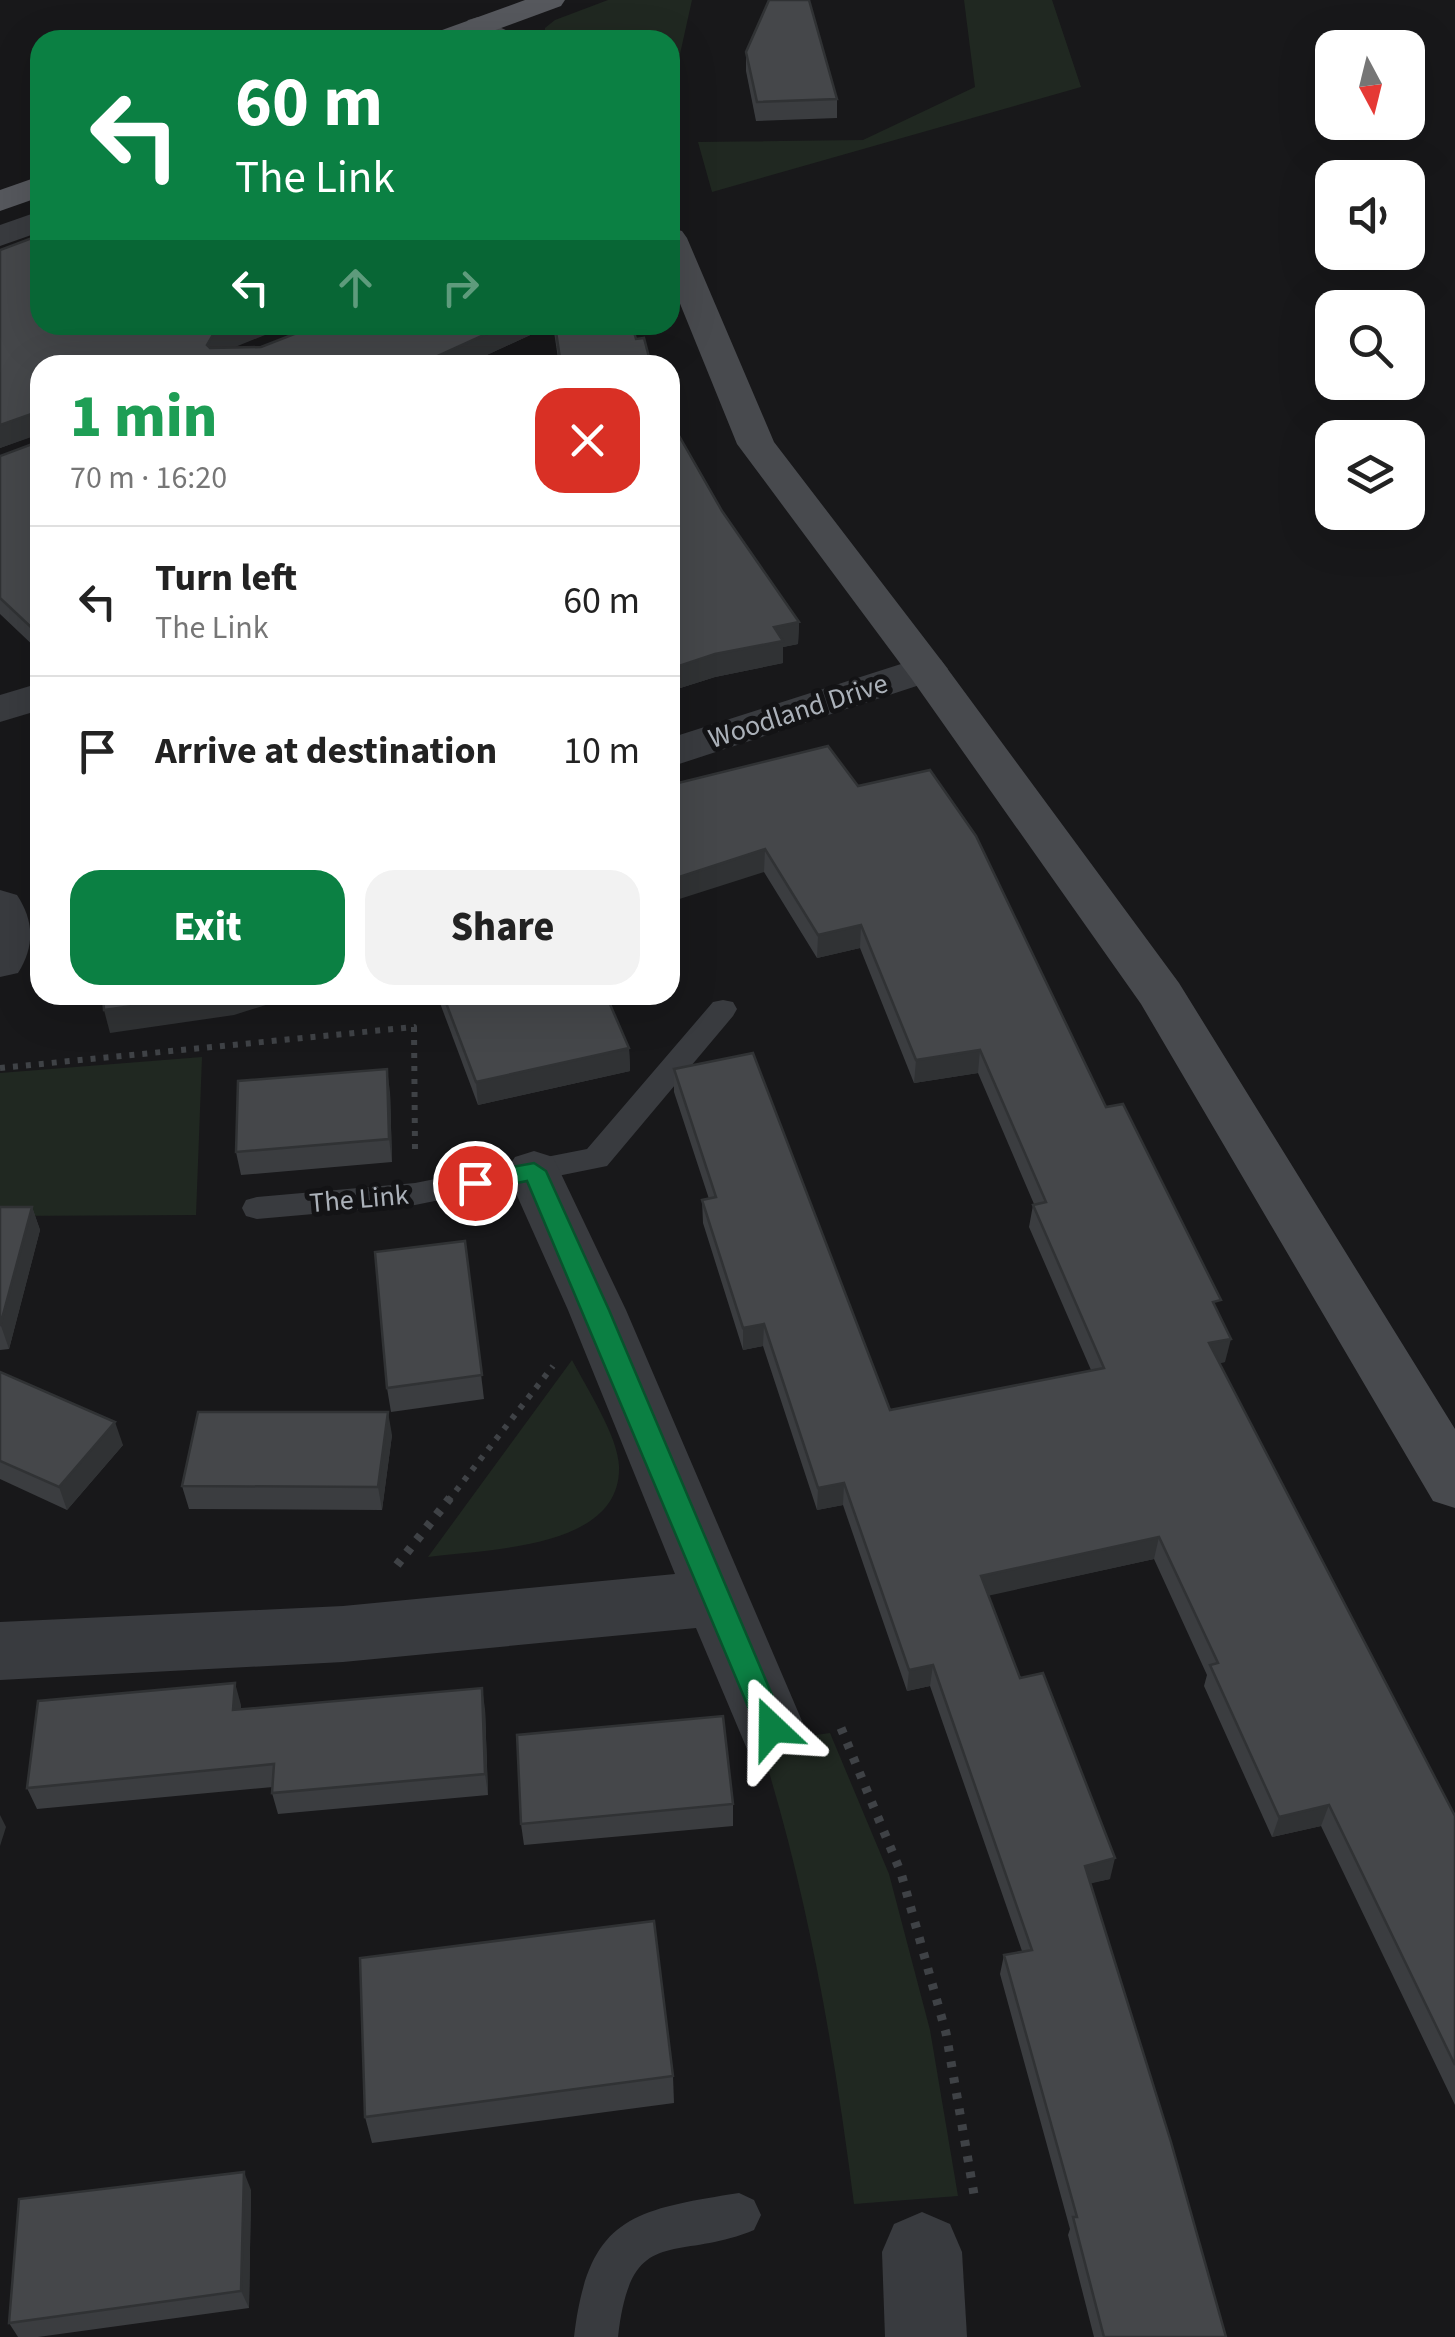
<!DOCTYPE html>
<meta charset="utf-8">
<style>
body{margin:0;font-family:"Source Sans 3",sans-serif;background:#f2f2f2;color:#222;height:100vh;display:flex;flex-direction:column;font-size:38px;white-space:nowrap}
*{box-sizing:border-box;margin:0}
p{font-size:32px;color:#767676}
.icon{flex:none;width:55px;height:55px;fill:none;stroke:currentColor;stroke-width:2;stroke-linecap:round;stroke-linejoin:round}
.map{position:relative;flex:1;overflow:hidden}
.side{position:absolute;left:30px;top:355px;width:650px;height:650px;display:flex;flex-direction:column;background:#fff;border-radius:30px;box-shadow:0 10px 40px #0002}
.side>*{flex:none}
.top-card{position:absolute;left:30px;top:30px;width:650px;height:305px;border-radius:30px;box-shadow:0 10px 40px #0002;background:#0b8043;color:#fff;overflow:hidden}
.needle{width:65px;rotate:173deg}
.tools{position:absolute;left:1315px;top:30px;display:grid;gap:20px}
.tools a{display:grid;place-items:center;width:110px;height:110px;border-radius:20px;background:#fff;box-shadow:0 10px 40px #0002;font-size:50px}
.pin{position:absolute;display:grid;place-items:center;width:85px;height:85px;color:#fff;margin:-42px;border:5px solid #fff;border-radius:50%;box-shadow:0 2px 10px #0007}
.me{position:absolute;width:110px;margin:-55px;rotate:337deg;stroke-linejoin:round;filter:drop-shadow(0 0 8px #0008)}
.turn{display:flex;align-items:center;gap:35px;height:210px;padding:0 40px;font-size:45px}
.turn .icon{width:130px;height:130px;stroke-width:2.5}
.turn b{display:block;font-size:70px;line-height:85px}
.lanes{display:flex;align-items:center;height:95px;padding:0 40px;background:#0003;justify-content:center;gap:50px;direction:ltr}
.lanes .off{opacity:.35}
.round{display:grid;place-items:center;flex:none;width:105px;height:105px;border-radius:30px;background:#f2f2f2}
.head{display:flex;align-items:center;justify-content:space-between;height:170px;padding:0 40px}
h1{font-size:60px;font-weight:800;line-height:75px;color:#1e9e55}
.button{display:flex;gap:20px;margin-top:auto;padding:20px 40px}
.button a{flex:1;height:115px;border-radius:30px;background:#0b8043;color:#fff;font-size:40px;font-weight:800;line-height:115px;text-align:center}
.button a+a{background:#f2f2f2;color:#222}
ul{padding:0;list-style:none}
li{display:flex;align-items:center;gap:30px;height:150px;padding:0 40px;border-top:2px solid #e0e0e0}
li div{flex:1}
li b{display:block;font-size:38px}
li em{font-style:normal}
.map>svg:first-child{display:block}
.green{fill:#202821}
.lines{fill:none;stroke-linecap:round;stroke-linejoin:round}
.path-far1{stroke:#3f4246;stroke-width:6;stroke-dasharray:5 8;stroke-linecap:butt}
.path{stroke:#3f4246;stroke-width:9;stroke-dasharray:6 10;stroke-linecap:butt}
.lane{fill:#393b3f;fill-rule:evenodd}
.street{fill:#393b3f;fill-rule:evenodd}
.secondary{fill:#484a4e;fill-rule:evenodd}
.primary{fill:#56585d;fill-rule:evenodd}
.wall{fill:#3b3d40;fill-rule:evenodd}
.shaded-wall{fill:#303234}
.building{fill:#45474a;stroke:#303234;stroke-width:2.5}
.route{fill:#0b8043;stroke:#07532c;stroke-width:2.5}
.labels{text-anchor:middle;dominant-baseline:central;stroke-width:10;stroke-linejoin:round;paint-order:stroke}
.street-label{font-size:28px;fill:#abb1b9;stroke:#131315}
</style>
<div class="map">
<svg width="1455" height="2337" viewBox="0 0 1455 2337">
<rect width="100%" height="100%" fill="#18181a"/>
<!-- green -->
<g class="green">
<polygon points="608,0 692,0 680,54 670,55 670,40 544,37 545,28 555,20"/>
<polygon points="964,0 1052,0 1081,87 712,192 698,142 863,140 975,87"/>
<polygon points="202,1057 196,1215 0,1216 0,1073"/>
<path d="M 572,1360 C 586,1387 618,1436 619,1466 C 622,1550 485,1549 428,1557 Z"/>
<path d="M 830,1733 L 889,1874 L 930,2030 L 958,2196 L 854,2204 C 834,2048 808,1894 760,1743 Z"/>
</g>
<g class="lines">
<!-- path-far1 -->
<g class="path-far1">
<polyline points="0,1068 414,1027 415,1149"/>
<polyline points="448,1501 553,1366"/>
</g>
<!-- path -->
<g class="path">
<polyline points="397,1565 450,1498"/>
<polyline points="841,1728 901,1873 946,2033 975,2200"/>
</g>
<!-- lane -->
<g class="lane">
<polygon points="723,1000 733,1002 737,1009 733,1016 607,1166 415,1205 257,1219 246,1216 242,1208 246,1200 257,1197 415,1183 587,1149 713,1002"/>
<path d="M 739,2193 L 754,2200 L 761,2215 L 754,2230 C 674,2263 631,2222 618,2337 L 574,2337 C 588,2218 631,2210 739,2193 Z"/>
</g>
<!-- street -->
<g class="street">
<polygon points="40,211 40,232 0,246 0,225"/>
<polygon points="926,656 941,660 948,669 941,678 670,767 670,738"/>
<polygon points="40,683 40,710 0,722 0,695"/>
<path d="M 0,890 L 17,895 C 34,921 35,946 18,973 L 0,977 Z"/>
<polygon points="534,1151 553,1157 626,1310 805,1728 795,1749 771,1758 747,1749 696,1628 343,1662 0,1680 0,1622 343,1606 675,1574 568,1310 506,1171 515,1157"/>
<polygon points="922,2212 950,2224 962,2252 967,2337 885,2337 882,2252 894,2224"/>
</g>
<!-- secondary -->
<g class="secondary">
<path d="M 478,17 L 514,34 L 518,40 C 498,40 478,44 464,26 L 468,20 Z"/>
<polygon points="670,228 682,231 687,238 774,442 941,660 1179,983 1455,1429 1455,1508 1433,1501 1141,1004 911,678 737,444 670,279"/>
</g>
<!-- primary -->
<g class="primary">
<polygon points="525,0 565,0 561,6 468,40 427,40 431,34"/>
<polygon points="40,176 40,197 0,211 0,190"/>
</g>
</g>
<!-- wall -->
<g class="wall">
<polygon points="746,52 837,99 837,118 756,121 746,71"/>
<path d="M 0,250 L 40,325 L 552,325 L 465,365 L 40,365 L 40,651 L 39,651 L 0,614 L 0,456 L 38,442 L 38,434 L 0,448 ZM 287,326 L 299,329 L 297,333 L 261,347 L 233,347 Z"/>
<polygon points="553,325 632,325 636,339 651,365 559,365"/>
<polygon points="670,420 722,511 799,622 798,644 783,647 783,663 715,677 674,690 670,684"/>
<polygon points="682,781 1106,1107 1218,1312 1225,1362 1219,1363 1455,1816 1455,2105 1321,1826 1272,1837 1204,1686 1207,1675 1154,1559 988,1595 1020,1678 1110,1879 1090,1883 1226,2337 1094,2337 1068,2235 1070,2229 1000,1974 1004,1955 1022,1951 930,1686 907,1691 843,1505 817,1510 763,1346 743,1350 703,1223 702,1200 709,1199 674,1092 674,1069 890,1410 1091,1370 1029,1227 1033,1205 1034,1204 978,1073 914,1083 860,948 817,958 764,872"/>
<polygon points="437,995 606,995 629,1048 630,1071 478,1105"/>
<polygon points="390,1092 392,1162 241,1175 236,1152"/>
<polygon points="0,1207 32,1207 40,1230 9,1349 0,1350"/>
<polygon points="465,1241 484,1399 391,1412 387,1388"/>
<polygon points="0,1372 123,1445 67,1510 0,1479"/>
<polygon points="392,1435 382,1510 189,1509 182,1486"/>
<polygon points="241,1705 241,1709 485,1709 488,1795 278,1814 272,1793 273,1787 37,1809 27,1788"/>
<polygon points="733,1804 733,1826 524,1845 521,1824"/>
<polygon points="673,2076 674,2103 372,2143 365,2117"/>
<polygon points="251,2190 249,2308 38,2337 18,2337 9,2323"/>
</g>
<!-- shaded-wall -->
<g class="shaded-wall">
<polygon points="235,325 286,325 287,326 218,354 207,345 214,333"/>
<polygon points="506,325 552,325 465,365 418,365"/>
<polygon points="37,412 40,434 0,448 0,425"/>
<polygon points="799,622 798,644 783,647 783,663 715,677 674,690 673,668 774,627"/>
<polygon points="40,626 40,651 39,651 33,629"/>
<polygon points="765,849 764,872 670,902 670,880"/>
<polygon points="861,925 860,948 817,958 818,935"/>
<polygon points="210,995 297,995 234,1015 110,1033 104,1010"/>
<polygon points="629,1048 630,1071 478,1105 476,1082"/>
<polygon points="980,1050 978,1073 914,1083 916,1060"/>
<polygon points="387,1069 390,1092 392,1162 389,1139"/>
<polygon points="32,1207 40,1230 9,1349 1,1326"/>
<polygon points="764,1324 763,1346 743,1350 743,1328"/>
<polygon points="1231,1339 1225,1362 1204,1366 1209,1343"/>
<polygon points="388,1412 392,1435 382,1510 378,1487"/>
<polygon points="115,1422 123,1445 67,1510 59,1487"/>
<polygon points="844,1483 843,1505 817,1510 818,1488"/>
<polygon points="1159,1537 1154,1559 978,1598 981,1576"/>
<polygon points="933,1665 930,1686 907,1691 909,1670"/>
<polygon points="235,1683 241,1705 240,1732 233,1710"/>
<polygon points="482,1688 485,1709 488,1795 485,1774"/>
<polygon points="1329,1805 1321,1826 1272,1837 1279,1817"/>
<polygon points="0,1815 6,1827 0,1846"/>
<polygon points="1115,1858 1110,1879 1080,1886 1085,1866"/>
<polygon points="244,2172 251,2190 249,2308 241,2291"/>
</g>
<!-- building -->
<g class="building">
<polygon points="769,0 809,0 837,99 757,102 746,52"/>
<polygon points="40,235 40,325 235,325 214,333 207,345 210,348 261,347 297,333 302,325 506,325 418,365 40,365 40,626 33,629 0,598 0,456 38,442 37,412 0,425 0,250"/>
<polygon points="555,325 632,325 636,339 644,338 651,365 561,365"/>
<polygon points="670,420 722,511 799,622 774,627 783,641 715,654 673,668 670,663"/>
<polygon points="828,746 858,786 930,770 976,836 1106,1107 1123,1104 1221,1300 1213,1302 1231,1339 1209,1343 1455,1816 1455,2065 1329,1805 1279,1817 1210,1665 1218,1663 1159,1537 981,1576 1020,1678 1043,1673 1115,1858 1085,1866 1171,2142 1226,2337 1104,2337 1073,2217 1077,2217 1004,1955 1032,1950 933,1665 909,1670 844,1483 818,1488 764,1324 743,1328 702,1200 716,1197 674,1069 753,1053 890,1410 1104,1368 1033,1205 1046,1202 980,1050 916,1060 861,925 818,935 765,849 670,880 670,785"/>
<polygon points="103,995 210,995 104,1010"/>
<polygon points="443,995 606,995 629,1048 476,1082"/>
<polygon points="387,1069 389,1139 236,1152 238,1081"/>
<polygon points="0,1207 32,1207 0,1326"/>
<polygon points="465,1241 482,1375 387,1388 375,1252"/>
<polygon points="0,1372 115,1422 59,1487 0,1461"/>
<polygon points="198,1412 388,1412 378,1487 182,1486"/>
<polygon points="235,1683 233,1710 482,1688 485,1774 272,1793 274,1764 27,1788 38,1701"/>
<polygon points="723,1716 733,1804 521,1824 517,1735"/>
<polygon points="654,1921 673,2076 365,2117 360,1958"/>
<polygon points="244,2172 241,2291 9,2323 19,2199"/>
</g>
<!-- route -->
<polygon class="route" points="534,1163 546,1171 609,1310 786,1728 781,1737 772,1740 762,1737 757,1728 527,1181 475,1191 463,1183 475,1174"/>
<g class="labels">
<!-- street labels -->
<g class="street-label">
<text transform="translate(798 711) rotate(-18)">Woodland Drive</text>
<text transform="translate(359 1199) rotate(-5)">The Link</text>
</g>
</g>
</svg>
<div class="tools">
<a><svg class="needle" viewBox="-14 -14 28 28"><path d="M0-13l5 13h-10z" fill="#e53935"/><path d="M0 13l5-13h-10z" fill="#767676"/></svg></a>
<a><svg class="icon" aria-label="sound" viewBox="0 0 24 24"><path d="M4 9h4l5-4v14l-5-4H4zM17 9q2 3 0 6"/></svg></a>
<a><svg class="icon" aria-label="search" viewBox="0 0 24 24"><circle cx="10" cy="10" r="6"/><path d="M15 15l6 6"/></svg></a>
<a><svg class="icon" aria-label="layers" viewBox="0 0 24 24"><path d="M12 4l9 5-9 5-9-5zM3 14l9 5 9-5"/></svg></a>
</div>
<div class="pin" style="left:475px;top:1183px;background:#d93025"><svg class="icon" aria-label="arrive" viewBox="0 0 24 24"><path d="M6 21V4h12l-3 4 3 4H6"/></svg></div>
<svg class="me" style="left:772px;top:1728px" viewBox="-20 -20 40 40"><path d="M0-17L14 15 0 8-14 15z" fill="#0b8043" stroke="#fff" stroke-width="4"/></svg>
<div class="top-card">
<div class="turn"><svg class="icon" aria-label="left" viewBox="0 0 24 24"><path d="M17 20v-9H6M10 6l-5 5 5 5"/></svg><div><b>60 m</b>The Link</div></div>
<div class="lanes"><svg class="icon" aria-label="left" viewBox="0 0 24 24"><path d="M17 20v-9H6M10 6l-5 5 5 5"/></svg><svg class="icon off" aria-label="ahead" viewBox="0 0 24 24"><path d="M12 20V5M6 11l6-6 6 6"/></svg><svg class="icon off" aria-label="right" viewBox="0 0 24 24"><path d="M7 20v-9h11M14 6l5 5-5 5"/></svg></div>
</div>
<section class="side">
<div class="head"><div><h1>1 min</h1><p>70 m · 16:20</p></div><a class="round" style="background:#d93025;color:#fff"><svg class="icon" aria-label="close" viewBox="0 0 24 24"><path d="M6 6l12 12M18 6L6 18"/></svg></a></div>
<ul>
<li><svg class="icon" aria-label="left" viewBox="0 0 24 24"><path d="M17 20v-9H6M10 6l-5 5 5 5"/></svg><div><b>Turn left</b><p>The Link</p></div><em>60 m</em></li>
<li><svg class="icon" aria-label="arrive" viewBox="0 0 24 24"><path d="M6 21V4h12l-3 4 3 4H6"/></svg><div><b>Arrive at destination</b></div><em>10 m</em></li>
</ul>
<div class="button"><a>Exit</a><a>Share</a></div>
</section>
</div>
